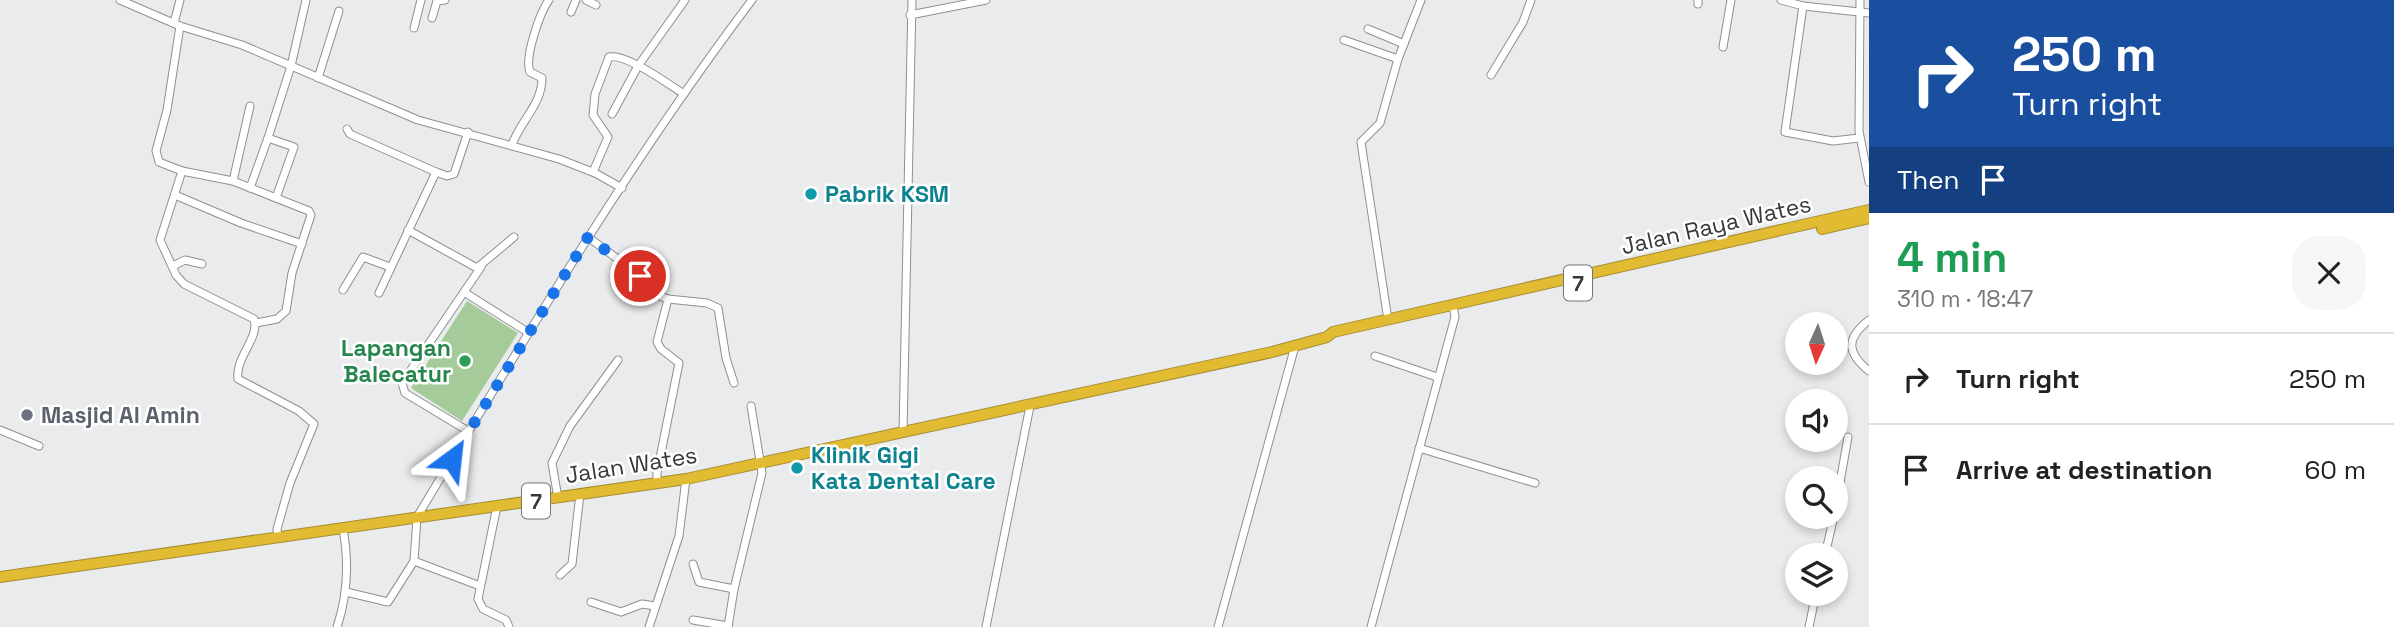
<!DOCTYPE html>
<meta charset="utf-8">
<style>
body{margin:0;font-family:"Space Grotesk",sans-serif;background:#f6f6f6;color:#222;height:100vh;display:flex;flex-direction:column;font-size:26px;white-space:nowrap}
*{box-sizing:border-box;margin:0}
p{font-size:23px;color:#767676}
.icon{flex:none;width:38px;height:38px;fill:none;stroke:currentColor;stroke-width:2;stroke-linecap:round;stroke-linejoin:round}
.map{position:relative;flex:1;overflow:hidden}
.details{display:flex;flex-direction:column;background:#fff;width:525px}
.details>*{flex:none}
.hud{background:#1a4fa0;color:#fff;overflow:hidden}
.needle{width:46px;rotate:183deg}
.fabs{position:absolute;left:1785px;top:312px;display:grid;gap:14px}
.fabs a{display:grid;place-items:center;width:63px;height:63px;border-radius:50%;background:#fff;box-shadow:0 4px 10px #0003;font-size:35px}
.pin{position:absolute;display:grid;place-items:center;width:60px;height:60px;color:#fff;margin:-30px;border:4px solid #fff;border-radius:50%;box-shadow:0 2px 7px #0007}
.me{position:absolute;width:77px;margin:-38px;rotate:30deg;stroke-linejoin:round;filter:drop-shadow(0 0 5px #0008)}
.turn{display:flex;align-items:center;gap:24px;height:147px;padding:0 28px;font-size:32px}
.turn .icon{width:91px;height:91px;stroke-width:2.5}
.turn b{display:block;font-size:49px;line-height:60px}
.then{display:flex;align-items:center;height:66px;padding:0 28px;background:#0003;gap:14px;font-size:26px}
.round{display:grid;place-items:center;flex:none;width:74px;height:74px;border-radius:28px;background:#f6f6f6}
.head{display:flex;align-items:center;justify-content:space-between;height:119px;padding:0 28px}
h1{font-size:42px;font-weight:700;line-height:52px;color:#1e9e55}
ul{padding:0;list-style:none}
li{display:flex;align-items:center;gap:21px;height:91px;padding:0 28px;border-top:2px solid #e0e0e0}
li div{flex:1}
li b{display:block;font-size:26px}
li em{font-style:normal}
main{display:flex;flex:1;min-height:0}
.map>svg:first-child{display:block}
.green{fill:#a5cb9a}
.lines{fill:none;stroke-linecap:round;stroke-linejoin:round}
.minor-casing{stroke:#8e8f90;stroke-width:9}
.highway-casing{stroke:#a68d34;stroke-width:12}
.minor{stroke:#fff;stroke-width:7}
.highway{stroke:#e1bb32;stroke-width:10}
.route{stroke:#1a73e8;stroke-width:12;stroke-dasharray:0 21.6}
.culture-dot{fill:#0f9aa8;stroke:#fff;stroke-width:2.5}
.leisure-dot{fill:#2e9e5b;stroke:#fff;stroke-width:2.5}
.worship-dot{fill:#6b7280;stroke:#fff;stroke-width:2.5}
.labels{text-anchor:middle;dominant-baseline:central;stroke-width:5;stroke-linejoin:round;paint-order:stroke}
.shield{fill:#fff;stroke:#737474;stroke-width:2}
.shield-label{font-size:21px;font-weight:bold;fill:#373838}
.culture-label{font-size:23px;font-weight:bold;fill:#0d838f;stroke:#fff;text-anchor:start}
.street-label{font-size:23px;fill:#373838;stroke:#fff}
.leisure-label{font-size:23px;font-weight:bold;fill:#27864d;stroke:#fff;text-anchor:end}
.worship-label{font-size:23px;font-weight:bold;fill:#5b616d;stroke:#fff;text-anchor:start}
</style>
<main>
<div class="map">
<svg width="1869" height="627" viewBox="0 0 1869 627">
<rect width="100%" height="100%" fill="#eaebed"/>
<!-- green -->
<polygon class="green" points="467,301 518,333 462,421 411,388"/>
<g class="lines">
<defs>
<g id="minor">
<polyline points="120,0 180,26 242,45 418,120 559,159 595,173 622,188"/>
<polyline points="586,0 596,5"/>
<polyline points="1781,0 1803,6 1869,13"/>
<polyline points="1860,0 1859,131 1869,182"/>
<polyline points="1698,4 1698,0"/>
<polyline points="1803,6 1785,132 1833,141 1859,138"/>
<polyline points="571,12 576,0"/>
<polyline points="910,15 986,0"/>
<polyline points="432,18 437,1 445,0"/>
<polyline points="174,23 180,0"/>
<path d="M 180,26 L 167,110 L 156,151 L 159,162 L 182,171 L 160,240 L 176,275 L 184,284 L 254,319 C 260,338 235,357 238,379 L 299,411 L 314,424 L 290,483 L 277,529 L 278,537"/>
<polyline points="414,28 421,0"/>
<polyline points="1368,29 1404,44"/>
<polyline points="1344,40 1398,59"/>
<polyline points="1723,47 1731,0"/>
<polyline points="1491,75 1523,22 1531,0"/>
<polyline points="318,78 339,11"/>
<polyline points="612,114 638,66 685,0"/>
<polyline points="347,129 350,134 436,172"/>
<path d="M 512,145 C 520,121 542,105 542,78 L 530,72 C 524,58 540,12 549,0"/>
<polyline points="182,171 233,181 309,211 311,215 292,273 286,311 277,319 256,323"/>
<path d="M 593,172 L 608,137 L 593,115 L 595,94 L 609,57 C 626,53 668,84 684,94"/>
<polyline points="233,181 250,106"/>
<polyline points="250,188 268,138"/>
<polyline points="175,195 241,223 302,244"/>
<polyline points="276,198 294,147 268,138 291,66 306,0"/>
<polyline points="408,230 477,268 514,237"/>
<polyline points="588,237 650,283 654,294 668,299 657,342 661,349 679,363 657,473 657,483"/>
<polyline points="173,266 185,260 202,264"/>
<polyline points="343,290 363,257 390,267"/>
<polyline points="464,292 481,267"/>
<polyline points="379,293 436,172 447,176 454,174 468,132"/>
<polyline points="668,299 707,303 718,308 726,358 734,383"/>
<polyline points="1388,320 1361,142 1380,123 1398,59 1421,0"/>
<path d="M 1869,320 C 1845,339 1847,353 1869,371"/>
<polyline points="1375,356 1437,377"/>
<polyline points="0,430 39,446"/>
<polyline points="468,431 405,393 402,383 464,292 529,333"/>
<polyline points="903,433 912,0"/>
<polyline points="1419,448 1535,483"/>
<polyline points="558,498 552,463 570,426 618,360"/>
<polyline points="1836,505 1848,437"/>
<polyline points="497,506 478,599 483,609 506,620 509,627"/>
<polyline points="1825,555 1834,516"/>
<polyline points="693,564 699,582 734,589"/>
<polyline points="560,575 572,564 580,494"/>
<path d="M 480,586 L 414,561 L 417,517 C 523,341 628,164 752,0"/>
<polyline points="346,592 388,602 414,561"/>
<polyline points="591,602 621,612 642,604 655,606"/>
<polyline points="693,620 728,626"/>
<path d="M 337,627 C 348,594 349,562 343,529"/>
<polyline points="649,627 679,536 686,479"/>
<polyline points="728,627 734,589 762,473 751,406"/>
<polyline points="986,627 1030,406"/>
<polyline points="1218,627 1295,346"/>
<polyline points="1371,627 1455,317 1453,306"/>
<polyline points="1809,627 1816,593"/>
</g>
<g id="highway">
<polyline points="1822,229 1869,218"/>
<polyline points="0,577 686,479 1272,352 1327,337 1333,332 1869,210"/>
</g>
</defs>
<!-- minor casing -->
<use href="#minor" class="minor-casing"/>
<!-- highway casing -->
<use href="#highway" class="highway-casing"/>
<!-- minor -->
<use href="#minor" class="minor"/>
<!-- highway -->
<use href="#highway" class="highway"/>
</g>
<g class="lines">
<!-- route -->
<polyline class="route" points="452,459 588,237 640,276"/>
</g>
<!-- markers -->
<g class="culture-dot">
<circle cx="811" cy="194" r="7"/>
<circle cx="797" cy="468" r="7"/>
</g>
<circle class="leisure-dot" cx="465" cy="361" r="7"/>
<circle class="worship-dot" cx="27" cy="415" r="7"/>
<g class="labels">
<!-- shield labels -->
<g class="shield">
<rect x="1564" y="265.5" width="28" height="35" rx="5"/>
<rect x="522" y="483.5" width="28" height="35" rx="5"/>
</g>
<g class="shield-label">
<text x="1578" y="283">7</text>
<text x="536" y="501">7</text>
</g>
<!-- culture labels -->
<g class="culture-label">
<text x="825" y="194">Pabrik KSM</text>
<text x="811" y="455">Klinik Gigi<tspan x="811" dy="26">Kata Dental Care</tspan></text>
</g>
<!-- street labels -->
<g class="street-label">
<text transform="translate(1716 225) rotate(-13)">Jalan Raya Wates</text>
<text transform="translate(631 465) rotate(-9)">Jalan Wates</text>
</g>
<!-- leisure labels -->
<g class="leisure-label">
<text x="451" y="348">Lapangan<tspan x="451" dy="26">Balecatur</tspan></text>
</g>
<!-- worship labels -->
<g class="worship-label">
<text x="41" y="415">Masjid Al Amin</text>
</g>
</g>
</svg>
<div class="fabs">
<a><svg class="needle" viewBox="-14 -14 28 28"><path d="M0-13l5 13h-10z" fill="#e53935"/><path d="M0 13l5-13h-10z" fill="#767676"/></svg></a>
<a><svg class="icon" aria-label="sound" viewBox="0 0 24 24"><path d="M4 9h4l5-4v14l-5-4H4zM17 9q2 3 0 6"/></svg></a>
<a><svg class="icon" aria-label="search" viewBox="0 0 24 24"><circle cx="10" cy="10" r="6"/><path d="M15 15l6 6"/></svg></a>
<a><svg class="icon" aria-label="layers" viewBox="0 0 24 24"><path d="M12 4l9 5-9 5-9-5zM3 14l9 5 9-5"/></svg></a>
</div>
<div class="pin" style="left:640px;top:276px;background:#d93025"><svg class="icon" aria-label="arrive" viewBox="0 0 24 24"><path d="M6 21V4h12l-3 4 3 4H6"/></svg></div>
<svg class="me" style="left:452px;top:459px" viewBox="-20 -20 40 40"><path d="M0-17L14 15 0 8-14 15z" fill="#1a73e8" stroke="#fff" stroke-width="4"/></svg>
</div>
<section class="details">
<div class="hud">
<div class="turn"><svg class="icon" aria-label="right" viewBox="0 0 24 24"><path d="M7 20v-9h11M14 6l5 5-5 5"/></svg><div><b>250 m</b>Turn right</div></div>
<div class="then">Then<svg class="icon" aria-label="arrive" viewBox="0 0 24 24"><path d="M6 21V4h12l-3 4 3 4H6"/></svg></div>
</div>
<div class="head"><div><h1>4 min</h1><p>310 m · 18:47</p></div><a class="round"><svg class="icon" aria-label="close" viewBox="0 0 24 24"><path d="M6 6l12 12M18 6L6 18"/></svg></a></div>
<ul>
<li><svg class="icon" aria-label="right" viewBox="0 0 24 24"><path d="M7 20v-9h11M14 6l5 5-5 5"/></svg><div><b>Turn right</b></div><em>250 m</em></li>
<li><svg class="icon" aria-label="arrive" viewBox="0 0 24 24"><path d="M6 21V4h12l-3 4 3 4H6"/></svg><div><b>Arrive at destination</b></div><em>60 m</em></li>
</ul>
</section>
</main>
